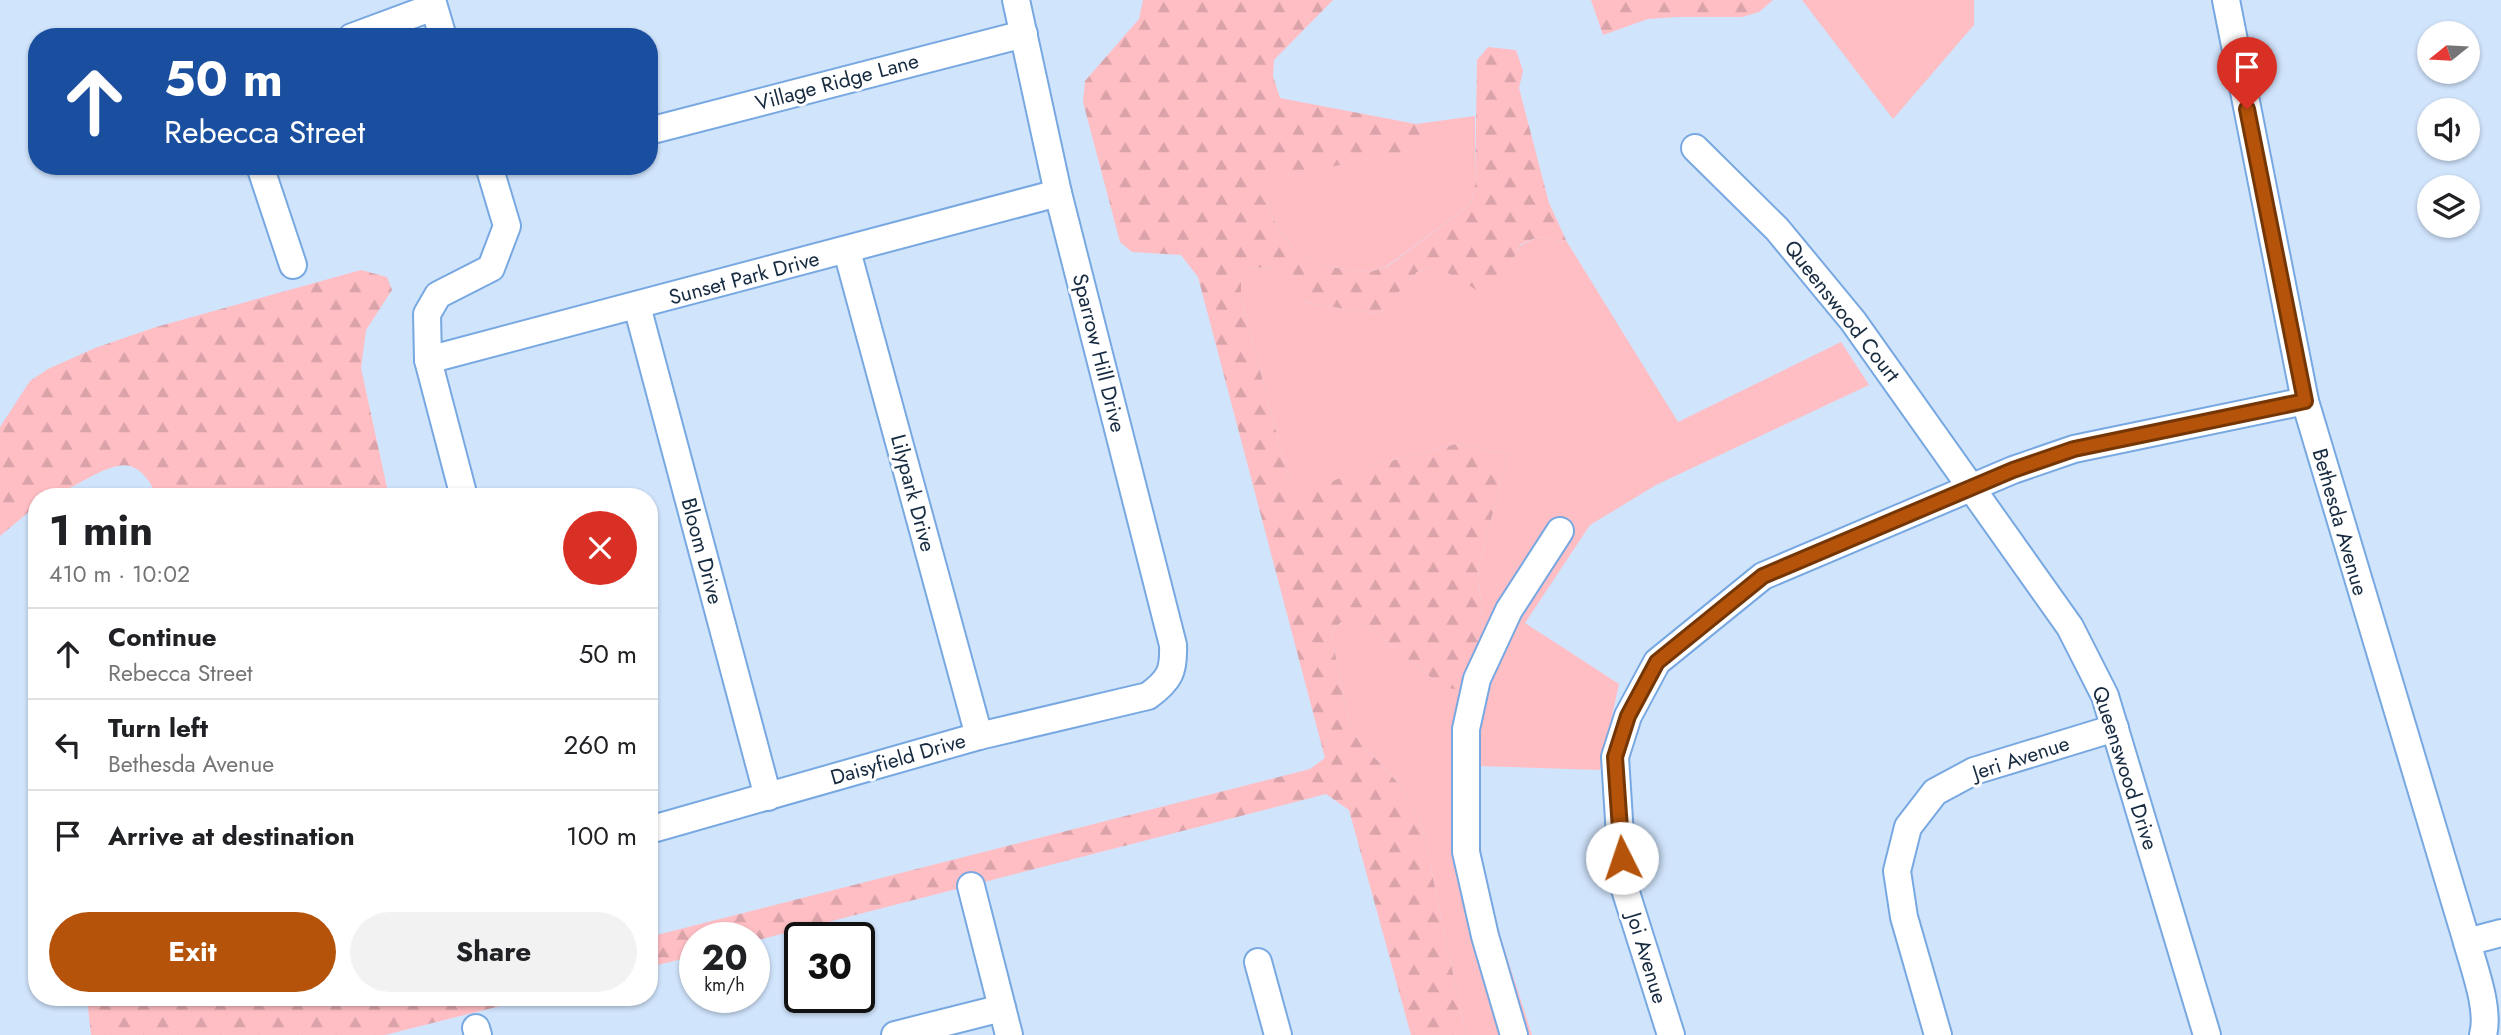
<!DOCTYPE html>
<meta charset="utf-8">
<style>
body{margin:0;font-family:Jost,sans-serif;background:#f2f2f2;color:#202124;height:100vh;display:flex;flex-direction:column;font-size:26px;white-space:nowrap}
*{box-sizing:border-box;margin:0}
p{font-size:23px;color:#757577}
.icon{flex:none;width:38px;height:38px;fill:none;stroke:currentColor;stroke-width:2;stroke-linecap:round;stroke-linejoin:round}
.map{position:relative;flex:1;overflow:hidden}
.panel{position:absolute;left:28px;top:488px;width:630px;height:518px;display:flex;flex-direction:column;background:#fff;border-radius:28px;box-shadow:0 2px 5px #0004}
.panel>*{flex:none}
.banner{position:absolute;left:28px;top:28px;width:630px;height:147px;border-radius:28px;box-shadow:0 2px 5px #0004;background:#1a4fa0;color:#fff;overflow:hidden}
.needle{width:46px;rotate:252deg}
.buttons{position:absolute;left:2417px;top:21px;display:grid;gap:14px}
.buttons a{display:grid;place-items:center;width:63px;height:63px;border-radius:50%;background:#fff;box-shadow:0 2px 5px #0004;font-size:35px}
.speed{position:absolute;left:679px;top:922px;display:flex;gap:14px;font-size:35px;font-weight:700;text-align:center}
.speed>*{display:grid;place-content:center;width:91px;height:91px;border-radius:50%;background:#fff;box-shadow:0 2px 5px #0004;line-height:1}
.speed small{font-size:18px;font-weight:400}
.speed .limit{border:4px solid #111;border-radius:10px;background:#fff;color:#111}
.pin{position:absolute;display:grid;place-items:center;width:60px;height:60px;color:#fff;margin:-72px -30px;border-radius:50% 50% 50% 0;rotate:-45deg;box-shadow:0 0 7px #0007}
.pin .icon{rotate:45deg}
.me{position:absolute;width:77px;margin:-38px;rotate:356deg;stroke-linejoin:round;filter:drop-shadow(0 0 5px #0008)}
.turn{display:flex;align-items:center;gap:24px;height:147px;padding:0 21px;font-size:32px}
.turn .icon{width:91px;height:91px;stroke-width:2.5}
.turn b{display:block;font-size:49px;line-height:60px}
.round{display:grid;place-items:center;flex:none;width:74px;height:74px;border-radius:37px;background:#f2f2f2}
.headline{display:flex;align-items:center;justify-content:space-between;height:119px;padding:0 21px}
h1{font-size:42px;font-weight:700;line-height:52px}
.cta{display:flex;gap:14px;margin-top:auto;padding:14px 21px}
.cta a{flex:1;height:80px;border-radius:42px;background:#b45309;color:#fff;font-size:28px;font-weight:700;line-height:80px;text-align:center}
.cta a+a{background:#f2f2f2;color:#202124}
ul{padding:0;list-style:none}
li{display:flex;align-items:center;gap:21px;height:91px;padding:0 21px;border-top:2px solid #e0e0e0}
li div{flex:1}
li b{display:block;font-size:26px}
li em{font-style:normal}
.map>svg:first-child{display:block}
.grass{fill:#ffbec4}
.forest{fill:url(#forest-firs)}
.lines{fill:none;stroke-linecap:round;stroke-linejoin:round}
.minor-casing{stroke:#78a8e1;stroke-width:30}
.minor{stroke:#fff;stroke-width:26}
.route-casing{stroke:#753606;stroke-width:18}
.route{stroke:#b45309;stroke-width:12}
.labels{text-anchor:middle;dominant-baseline:central;stroke-width:6;stroke-linejoin:round;paint-order:stroke}
.street-label{font-size:21px;fill:#162a40;stroke:#fff}
</style>
<div class="map">
<svg width="2501" height="1035" viewBox="0 0 2501 1035">
<defs>
<pattern id="forest-firs" width="22" height="20" patternUnits="userSpaceOnUse" patternTransform="scale(1.75)"><rect width="22" height="20" fill="#ffbec4"/><path d="M5 1l3.5 6h-7zM16 11l3.5 6h-7z" fill="#daa3a9"/></pattern>
</defs>
<rect width="100%" height="100%" fill="#d0e4fc"/>
<!-- grass -->
<g class="grass">
<polygon points="1802,0 1974,0 1974,25 1893,119"/>
<polygon points="1475,116 1475,187 1471,204 1387,266 1370,272 1329,267 1295,251 1273,219 1266,195 1275,178 1413,150 1421,138 1416,124"/>
<polygon points="1538,237 1567,242 1678,422 1841,342 1869,385 1656,485 1590,525 1525,623 1619,684 1600,770 1478,766 1482,879 1532,1035 1466,1035 1421,821 1400,785 1360,742 1347,716 1331,632 1341,622 1361,622 1443,687 1486,663 1478,570 1508,454 1456,444 1368,467 1300,495 1290,484 1241,298 1241,281 1247,270 1268,266 1307,303 1379,314 1417,272 1436,266 1480,291 1498,286 1521,245"/>
</g>
<!-- forest -->
<g class="forest">
<polygon points="1143,0 1333,0 1274,60 1273,76 1280,98 1416,124 1421,138 1414,150 1276,178 1266,195 1273,219 1295,251 1329,267 1370,272 1388,266 1471,204 1475,187 1477,60 1488,47 1516,50 1523,71 1519,88 1549,203 1567,242 1538,237 1521,244 1499,286 1480,292 1436,266 1417,272 1379,314 1307,303 1268,266 1247,270 1241,281 1241,298 1290,484 1300,494 1368,467 1456,444 1508,454 1478,570 1486,663 1471,692 1443,687 1361,622 1341,622 1331,632 1347,716 1360,742 1400,785 1421,821 1466,1035 1411,1035 1349,810 1326,794 754,941 754,938 695,938 695,956 649,967 649,937 1310,769 1325,758 1198,277 1181,255 1132,252 1120,242 1083,102 1085,81 1139,19"/>
<polygon points="1591,0 1773,0 1759,12 1742,17 1676,17 1648,19 1603,35"/>
<path d="M 361,270 L 387,277 L 392,290 L 366,330 L 361,368 L 389,497 L 156,497 C 152,481 137,461 118,466 C 89,472 67,497 37,497 L 37,505 L 0,536 L 0,427 L 30,381 L 48,369 L 95,348 L 156,327 Z"/>
<polygon points="87,998 532,998 385,1035 91,1035"/>
</g>
<g class="lines">
<defs>
<g id="minor">
<polyline points="432,0 443,37"/>
<path d="M 2226,0 L 2305,401 L 2467,942 C 2474,968 2490,1009 2483,1035"/>
<polyline points="352,37 433,7"/>
<polyline points="649,131 1024,34"/>
<polyline points="1695,148 1777,229 1853,321 2070,627 2105,696 2207,1035"/>
<polyline points="260,166 293,265"/>
<polyline points="847,251 979,736"/>
<polyline points="637,306 768,797"/>
<polyline points="428,360 1058,193"/>
<polyline points="464,497 428,360 427,314 438,295 491,268 507,226 489,166"/>
<path d="M 649,830 L 979,736 L 1148,696 C 1170,680 1174,671 1173,645 L 1058,193 L 1016,0"/>
<polyline points="971,886 1009,1035"/>
<polyline points="2467,942 2501,933"/>
<polyline points="1258,962 1278,1035"/>
<polyline points="476,1028 478,1035"/>
<polyline points="895,1035 1002,1008"/>
<polyline points="1514,1035 1485,936 1466,852 1466,729 1477,679 1509,610 1560,531"/>
<polyline points="1671,1035 1623,883 1615,757 1628,716 1657,662 1763,576 2013,470 2074,449 2305,401"/>
<polyline points="1938,1035 1904,917 1897,871 1908,827 1935,792 1974,771 2115,728"/>
</g>
</defs>
<!-- minor casing -->
<use href="#minor" class="minor-casing"/>
<!-- minor -->
<use href="#minor" class="minor"/>
</g>
<g class="lines">
<defs>
<polyline id="route" points="1622,858 1615,757 1628,716 1657,662 1763,576 2013,470 2074,449 2305,401 2247,109"/>
</defs>
<!-- route casing -->
<use href="#route" class="route-casing"/>
<!-- route -->
<use href="#route" class="route"/>
</g>
<g class="labels">
<!-- street labels -->
<g class="street-label">
<text transform="translate(837 82) rotate(-15)">Village Ridge Lane</text>
<text transform="translate(744 278) rotate(-15)">Sunset Park Drive</text>
<text transform="translate(1842 311) rotate(52)">Queenswood Court</text>
<text transform="translate(1099 353) rotate(76)">Sparrow Hill Drive</text>
<text transform="translate(913 493) rotate(75)">Lilypark Drive</text>
<text transform="translate(2340 522) rotate(74)">Bethesda Avenue</text>
<text transform="translate(702 551) rotate(75)">Bloom Drive</text>
<text transform="translate(2021 758) rotate(-18)">Jeri Avenue</text>
<text transform="translate(898 759) rotate(-16)">Daisyfield Drive</text>
<text transform="translate(2125 768) rotate(72)">Queenswood Drive</text>
<text transform="translate(1647 958) rotate(73)">Joi Avenue</text>
</g>
</g>
</svg>
<div class="buttons">
<a><svg class="needle" viewBox="-14 -14 28 28"><path d="M0-13l5 13h-10z" fill="#e53935"/><path d="M0 13l5-13h-10z" fill="#757577"/></svg></a>
<a><svg class="icon" aria-label="sound" viewBox="0 0 24 24"><path d="M4 9h4l5-4v14l-5-4H4zM17 9q2 3 0 6"/></svg></a>
<a><svg class="icon" aria-label="layers" viewBox="0 0 24 24"><path d="M12 4l9 5-9 5-9-5zM3 14l9 5 9-5"/></svg></a>
</div>
<div class="speed"><div>20<small>km/h</small></div><div class="limit">30</div></div>
<div class="pin" style="left:2247px;top:109px;background:#d93025"><svg class="icon" aria-label="arrive" viewBox="0 0 24 24"><path d="M6 21V4h12l-3 4 3 4H6"/></svg></div>
<svg class="me" style="left:1622px;top:858px" viewBox="-20 -20 40 40"><circle r="19" fill="#fff"/><path d="M0-13L10 11 0 6-10 11z" fill="#b45309"/></svg>
<div class="banner">
<div class="turn"><svg class="icon" aria-label="ahead" viewBox="0 0 24 24"><path d="M12 20V5M6 11l6-6 6 6"/></svg><div><b>50 m</b>Rebecca Street</div></div>
</div>
<section class="panel">
<div class="headline"><div><h1>1 min</h1><p>410 m · 10:02</p></div><a class="round" style="background:#d93025;color:#fff"><svg class="icon" aria-label="close" viewBox="0 0 24 24"><path d="M6 6l12 12M18 6L6 18"/></svg></a></div>
<ul>
<li><svg class="icon" aria-label="ahead" viewBox="0 0 24 24"><path d="M12 20V5M6 11l6-6 6 6"/></svg><div><b>Continue</b><p>Rebecca Street</p></div><em>50 m</em></li>
<li><svg class="icon" aria-label="left" viewBox="0 0 24 24"><path d="M17 20v-9H6M10 6l-5 5 5 5"/></svg><div><b>Turn left</b><p>Bethesda Avenue</p></div><em>260 m</em></li>
<li><svg class="icon" aria-label="arrive" viewBox="0 0 24 24"><path d="M6 21V4h12l-3 4 3 4H6"/></svg><div><b>Arrive at destination</b></div><em>100 m</em></li>
</ul>
<div class="cta"><a>Exit</a><a>Share</a></div>
</section>
</div>
